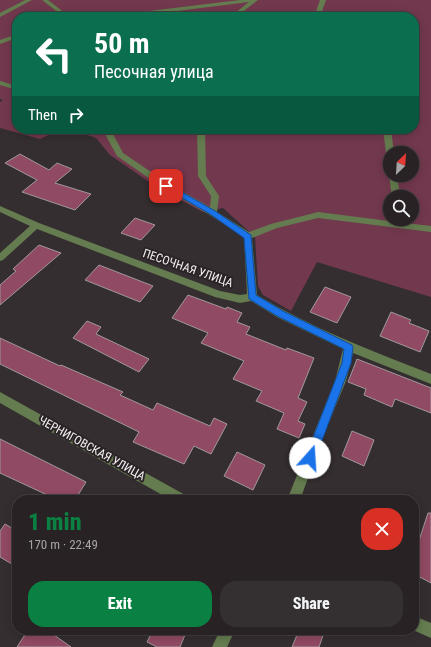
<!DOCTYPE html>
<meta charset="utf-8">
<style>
body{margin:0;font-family:"Roboto Condensed",sans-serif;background:#342f31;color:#f1f3f6;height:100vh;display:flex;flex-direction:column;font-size:15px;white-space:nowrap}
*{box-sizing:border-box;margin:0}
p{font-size:13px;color:#a5a4a6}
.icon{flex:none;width:22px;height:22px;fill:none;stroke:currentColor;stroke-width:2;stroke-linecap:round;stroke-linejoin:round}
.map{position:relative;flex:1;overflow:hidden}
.sheet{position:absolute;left:12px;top:495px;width:407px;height:140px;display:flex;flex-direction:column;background:#282224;border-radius:16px;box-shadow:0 2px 10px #0003,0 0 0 1px #443f41}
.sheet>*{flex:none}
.top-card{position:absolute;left:12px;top:12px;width:407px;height:122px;border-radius:16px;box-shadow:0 2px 10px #0003,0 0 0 1px #443f41;background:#0b6e4f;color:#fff;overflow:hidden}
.needle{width:26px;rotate:25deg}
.controls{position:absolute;left:383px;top:146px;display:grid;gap:8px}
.controls a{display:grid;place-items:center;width:36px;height:36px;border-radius:50%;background:#282224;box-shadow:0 2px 10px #0003,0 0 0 1px #443f41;font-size:20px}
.pin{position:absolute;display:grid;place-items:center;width:34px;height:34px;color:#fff;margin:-17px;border-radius:8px;box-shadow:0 2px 6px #0006}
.me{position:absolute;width:44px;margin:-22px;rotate:19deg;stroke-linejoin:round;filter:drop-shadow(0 0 3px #0008)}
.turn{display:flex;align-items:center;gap:14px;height:84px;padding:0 16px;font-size:18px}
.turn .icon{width:52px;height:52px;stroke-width:2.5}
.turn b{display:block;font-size:28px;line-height:34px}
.then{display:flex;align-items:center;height:38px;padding:0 16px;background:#0003;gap:8px;font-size:15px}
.round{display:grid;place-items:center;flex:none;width:42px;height:42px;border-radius:16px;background:#342f31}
.head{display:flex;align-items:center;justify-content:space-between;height:68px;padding:0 16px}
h1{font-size:24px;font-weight:800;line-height:30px;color:#0b8043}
.button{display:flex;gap:8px;margin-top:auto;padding:8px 16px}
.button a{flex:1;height:46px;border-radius:16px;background:#0b8043;color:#fff;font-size:16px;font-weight:800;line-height:46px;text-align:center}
.button a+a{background:#342f31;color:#f1f3f6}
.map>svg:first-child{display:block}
.green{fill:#72384e;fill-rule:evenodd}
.building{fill:#914a64;stroke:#a0989a}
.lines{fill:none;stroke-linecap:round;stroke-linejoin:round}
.minor{fill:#647c4f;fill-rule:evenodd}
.route{fill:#1a73e8;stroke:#114b97}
.labels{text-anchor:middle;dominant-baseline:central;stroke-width:4;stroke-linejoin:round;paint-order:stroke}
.street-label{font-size:12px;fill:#f5f0f1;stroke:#2b2427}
</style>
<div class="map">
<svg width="431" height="647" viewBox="0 0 431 647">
<rect width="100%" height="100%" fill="#352e30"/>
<!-- green -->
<path class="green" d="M 0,0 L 431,0 L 431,297 L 317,262 L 291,311 L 263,295 L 258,286 L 255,237 L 223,208 L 203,212 L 158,188 L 110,155 L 96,138 L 70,129 L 414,129 L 414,17 L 17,17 L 17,129 L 61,129 L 40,139 L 0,128 L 0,102 L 3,100 L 0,99 ZM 390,153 L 412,153 L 412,175 L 390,175 ZM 390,197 L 412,197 L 412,219 L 390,219 Z"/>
<!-- building -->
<g class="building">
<polygon points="20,154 49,170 57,163 72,169 55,183 91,194 75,210 22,192 37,180 5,163"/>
<polygon points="135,218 155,225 141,240 121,233"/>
<polygon points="39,245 61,253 0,305 0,285 16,271 13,269"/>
<polygon points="99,265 153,286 140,302 85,280"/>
<polygon points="325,287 351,297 337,323 310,312"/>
<polygon points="188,295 226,309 227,307 242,313 237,322 250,327 246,334 286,350 287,348 314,358 298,398 307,402 298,421 305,424 299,438 277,429 284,413 256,401 262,391 233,379 244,361 201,343 208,333 172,318"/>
<polygon points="391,312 411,320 409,323 429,331 420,352 380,336"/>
<polygon points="87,321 101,327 96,334 149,359 139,372 73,338"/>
<polygon points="0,338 60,366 61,365 123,392 120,395 153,410 157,403 210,426 214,418 227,424 211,454 194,446 184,464 133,442 139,432 0,364"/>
<polygon points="357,359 431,388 431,413 395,399 392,407 364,395 366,389 348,382"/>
<polygon points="352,431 374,440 364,466 342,456"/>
<polygon points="0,439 86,482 75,500 58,500 0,473"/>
<polygon points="237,452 265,465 253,490 224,476"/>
<polygon points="428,513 431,513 431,583 414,574 414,556"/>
<polygon points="5,524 17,531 17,567 0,557 0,531"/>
<polygon points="28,630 47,630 71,647 17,647"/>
<polygon points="153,630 187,630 180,647 157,647 147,642"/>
<polygon points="299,630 325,630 319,647 292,647"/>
</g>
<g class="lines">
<!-- minor -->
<g class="minor">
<polygon points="25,0 32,0 0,17 0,13"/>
<polygon points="42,0 48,0 70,17 64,17"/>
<polygon points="240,0 258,0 236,17 230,17 249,2 129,17 113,17 116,15"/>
<polygon points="320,0 326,0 320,17 314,17"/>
<polygon points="17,34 17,38 0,44 0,40"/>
<polygon points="0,81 17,86 17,90 0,85"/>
<path d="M 110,129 L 118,129 L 113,134 L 123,153 L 169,184 L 210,207 L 211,196 L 198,176 L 197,129 L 205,129 L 206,176 L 219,196 L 217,212 L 249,232 L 271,224 L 318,212 L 389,221 L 390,217 L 390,219 L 397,219 L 397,222 L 431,226 L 431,232 L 318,218 L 277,228 L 252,238 L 257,295 C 312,328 371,351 431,374 L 431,384 L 353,353 L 346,381 L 324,434 L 300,500 L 287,500 L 335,381 L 343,349 L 277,317 L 251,301 L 240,303 L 215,297 L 37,229 L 3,260 L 0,261 L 0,253 L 30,226 L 0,212 L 0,206 L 39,223 L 220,291 L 240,295 L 247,294 L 244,237 L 210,215 L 163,188 L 117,156 L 105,134 Z"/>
<polygon points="383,129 391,129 394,153 390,153 390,155 386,153"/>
<polygon points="390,174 390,175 397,175 400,197 392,197 389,175"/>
<polygon points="0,392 187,496 189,500 171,500 0,403"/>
<polygon points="414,616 431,623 431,638 413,630"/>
<polygon points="220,630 235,630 227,647 212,647"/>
</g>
</g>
<!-- route -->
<polygon class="route" points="166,183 215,211 251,235 256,295 283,311 352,345 353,347 351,363 314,462 310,464 306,462 305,458 342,363 344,349 277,316 249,299 244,238 210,214 163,187 162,186"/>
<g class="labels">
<!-- street labels -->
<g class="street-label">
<text transform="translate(188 268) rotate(19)">ПЕСОЧНАЯ УЛИЦА</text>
<text transform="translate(92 448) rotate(29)">ЧЕРНИГОВСКАЯ УЛИЦА</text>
</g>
</g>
</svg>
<div class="controls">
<a><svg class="needle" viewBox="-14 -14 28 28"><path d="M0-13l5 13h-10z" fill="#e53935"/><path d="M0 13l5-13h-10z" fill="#a5a4a6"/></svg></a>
<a><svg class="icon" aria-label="search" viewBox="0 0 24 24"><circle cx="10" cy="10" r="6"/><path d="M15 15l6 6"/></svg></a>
</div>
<div class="pin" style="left:166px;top:186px;background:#d93025"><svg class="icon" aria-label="arrive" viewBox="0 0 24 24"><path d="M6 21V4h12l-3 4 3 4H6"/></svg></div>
<svg class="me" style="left:310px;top:458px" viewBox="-20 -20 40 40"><circle r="19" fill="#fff"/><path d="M0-13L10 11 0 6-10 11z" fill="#1a73e8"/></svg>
<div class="top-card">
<div class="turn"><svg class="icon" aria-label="left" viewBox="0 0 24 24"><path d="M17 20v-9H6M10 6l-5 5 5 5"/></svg><div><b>50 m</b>Песочная улица</div></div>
<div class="then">Then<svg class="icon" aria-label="right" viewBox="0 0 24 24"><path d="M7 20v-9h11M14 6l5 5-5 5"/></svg></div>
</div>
<section class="sheet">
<div class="head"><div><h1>1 min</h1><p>170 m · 22:49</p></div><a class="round" style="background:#d93025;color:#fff"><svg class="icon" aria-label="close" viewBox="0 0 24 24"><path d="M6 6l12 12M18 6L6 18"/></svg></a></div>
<div class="button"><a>Exit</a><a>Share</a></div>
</section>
</div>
